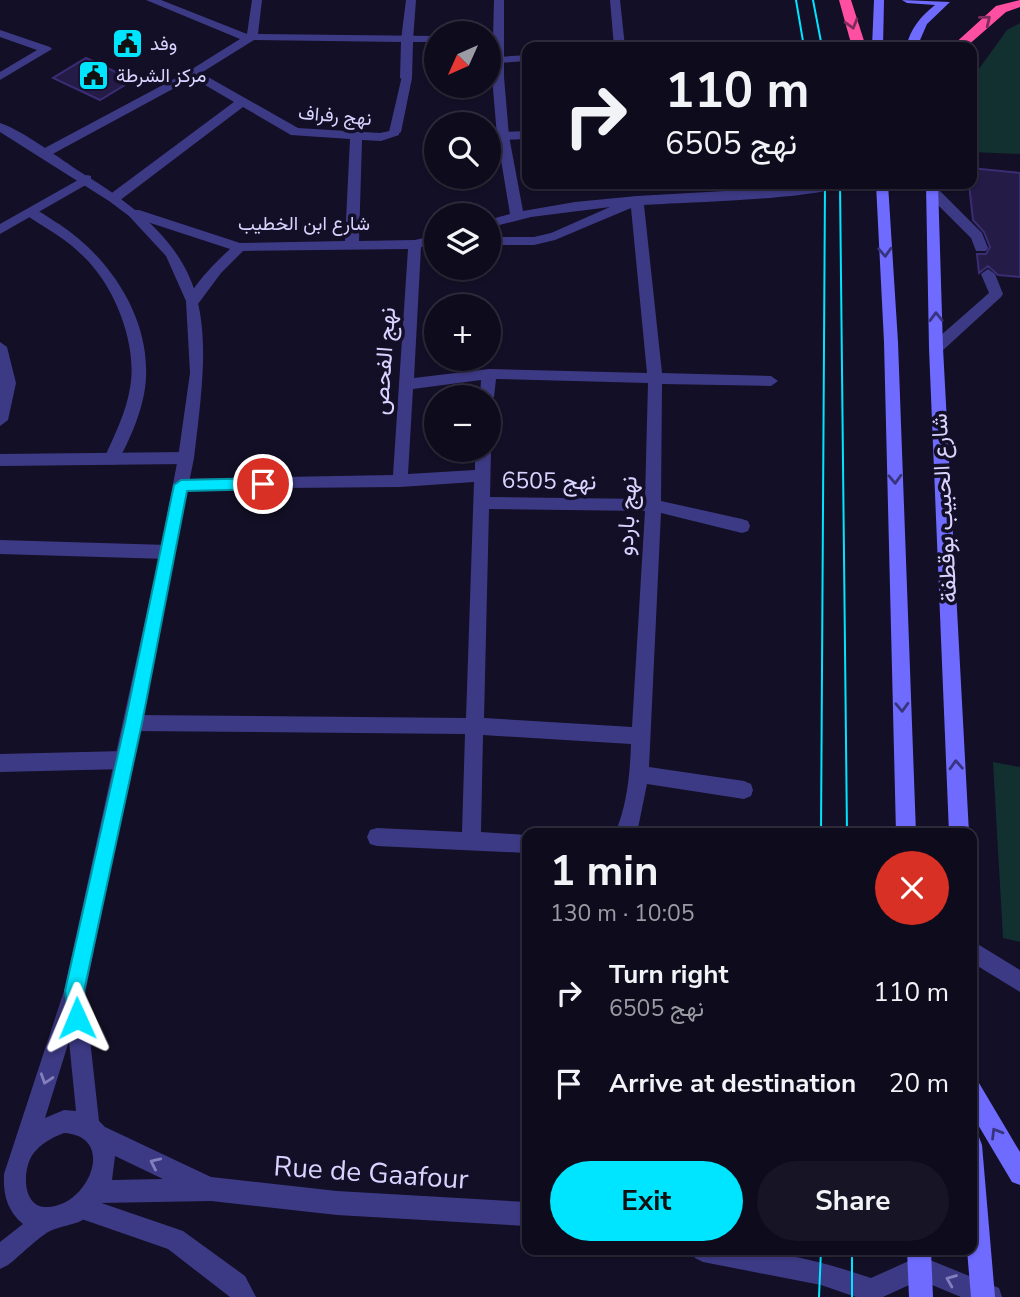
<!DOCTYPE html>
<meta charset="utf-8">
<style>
body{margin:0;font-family:"Nunito Sans",Vazirmatn,sans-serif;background:#171425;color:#f1f3f6;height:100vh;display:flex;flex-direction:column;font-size:26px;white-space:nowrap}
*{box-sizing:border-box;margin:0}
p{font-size:23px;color:#9b9ba3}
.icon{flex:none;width:38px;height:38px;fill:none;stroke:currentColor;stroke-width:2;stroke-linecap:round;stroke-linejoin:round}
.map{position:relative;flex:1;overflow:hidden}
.panel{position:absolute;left:522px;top:828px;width:455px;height:427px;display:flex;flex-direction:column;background:#0e0b1c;border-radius:14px;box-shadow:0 2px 5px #0004,0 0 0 2px #2e2b3b}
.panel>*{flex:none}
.banner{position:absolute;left:522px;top:42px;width:455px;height:147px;border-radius:14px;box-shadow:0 2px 5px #0004,0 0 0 2px #2e2b3b;background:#0e0b1c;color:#f1f3f6;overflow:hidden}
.needle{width:46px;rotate:225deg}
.controls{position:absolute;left:424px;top:21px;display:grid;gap:14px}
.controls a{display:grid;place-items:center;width:77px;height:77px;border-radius:50%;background:#0e0b1c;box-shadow:0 2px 5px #0004,0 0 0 2px #2e2b3b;font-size:35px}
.pin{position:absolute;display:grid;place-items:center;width:60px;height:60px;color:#fff;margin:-30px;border:4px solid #fff;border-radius:50%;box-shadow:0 2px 7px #0007}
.me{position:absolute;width:77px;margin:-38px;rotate:359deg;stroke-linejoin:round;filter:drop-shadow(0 0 5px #0008)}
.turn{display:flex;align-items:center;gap:24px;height:147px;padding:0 28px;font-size:32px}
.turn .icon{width:91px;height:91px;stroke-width:2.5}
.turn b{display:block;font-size:49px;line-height:60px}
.round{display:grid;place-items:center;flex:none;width:74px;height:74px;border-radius:37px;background:#171425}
.head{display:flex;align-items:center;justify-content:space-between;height:119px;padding:0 28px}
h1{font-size:42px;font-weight:700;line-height:52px}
.button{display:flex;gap:14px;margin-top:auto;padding:14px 28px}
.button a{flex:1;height:80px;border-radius:42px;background:#00e5ff;color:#111;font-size:28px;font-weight:700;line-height:80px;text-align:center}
.button a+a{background:#171425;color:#f1f3f6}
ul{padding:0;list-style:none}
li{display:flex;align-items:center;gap:21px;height:91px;padding:0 28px}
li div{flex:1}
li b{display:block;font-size:26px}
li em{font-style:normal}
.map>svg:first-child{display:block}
.green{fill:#12302f}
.building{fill:#241b47;stroke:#3b2d73;stroke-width:2}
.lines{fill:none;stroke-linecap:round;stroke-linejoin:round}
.service{fill:#3d3a85;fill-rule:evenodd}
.pedestrian{fill:#3d3a85;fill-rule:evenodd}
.minor{fill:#3d3a85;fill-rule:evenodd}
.tertiary{fill:#3d3a85;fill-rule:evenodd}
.secondary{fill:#6f6bff;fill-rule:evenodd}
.motorway{fill:#ff4fa3;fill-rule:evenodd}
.tram{stroke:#00e5ff;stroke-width:2}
.oneway{stroke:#7d2c5e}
.oneway2{stroke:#38347d}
.oneway3{stroke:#837fbc}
.route{fill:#00e5ff;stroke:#0095a6;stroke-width:2}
.labels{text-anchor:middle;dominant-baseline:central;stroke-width:7;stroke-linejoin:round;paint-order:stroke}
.far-poi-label{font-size:19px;fill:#d9d4ff;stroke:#130f26;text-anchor:start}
.far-street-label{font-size:19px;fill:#d9d4ff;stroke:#130f26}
.street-label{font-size:23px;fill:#d9d4ff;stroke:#130f26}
.near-street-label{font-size:28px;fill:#d9d4ff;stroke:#130f26}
</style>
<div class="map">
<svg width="1020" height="1297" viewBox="0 0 1020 1297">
<rect width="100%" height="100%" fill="#130f26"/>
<!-- green -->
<g class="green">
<polygon points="1020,23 1020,154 971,152 971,80 1007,30"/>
<polygon points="993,762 1020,767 1020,942 1003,938"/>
</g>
<!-- building -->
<g class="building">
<polygon points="86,58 133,80 100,100 53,78"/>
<polygon points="971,168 1020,173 1020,277 998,275 988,266 979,273 977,254 986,254 990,247 984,232 973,220 969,184 971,184"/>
</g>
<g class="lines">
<!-- service -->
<g class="service">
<polygon points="406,0 416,0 413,40 407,43 401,40"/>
<polygon points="0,30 50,47 52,49 0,80 0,72 37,50 0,37"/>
<polygon points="933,188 938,189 982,233 988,248 986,251 976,251 971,238 928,195 927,192"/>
<path d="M 31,208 C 41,211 50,219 59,224 C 108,256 149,315 146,377 C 145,405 131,438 117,463 L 112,465 L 104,459 C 114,436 126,413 130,388 C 138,345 115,286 83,256 C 67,239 45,228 26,215 L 25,212 Z"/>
<polygon points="988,269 995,274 1003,294 1001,297 941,352 931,352 929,348 931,344 989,293 981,274"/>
<polygon points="971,940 1020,970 1020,992 971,962"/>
</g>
<!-- pedestrian -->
<g class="pedestrian">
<polygon points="527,55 527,61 498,63 492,60 498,57"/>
<polygon points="402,76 412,78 401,132 395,136 389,132"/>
<polygon points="527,131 527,139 503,140 497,136 503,132"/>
</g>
<!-- minor -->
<g class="minor">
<path d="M 146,0 L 161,0 L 247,34 L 252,0 L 262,0 L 258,34 L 436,36 L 436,42 L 413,42 L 412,78 L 406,81 L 400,78 L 401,42 L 254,40 L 201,73 L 298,128 L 380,133 L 399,129 L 399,135 L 381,141 L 362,140 L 359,241 L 415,240 L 436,235 L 436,243 L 421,247 L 414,378 L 489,369 L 647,373 L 631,208 L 555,240 L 534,245 L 488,245 L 488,237 L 534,237 L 551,233 L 610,207 L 531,217 L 488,228 L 488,220 L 510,214 L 497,136 L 492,77 L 494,0 L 504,0 L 504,77 L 509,136 L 523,211 L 575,202 L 637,196 L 845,184 C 830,199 675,203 644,205 L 662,373 L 771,376 L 778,381 L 771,386 L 662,384 L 661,501 L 742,519 L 748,521 L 750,526 L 748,531 L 742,533 L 661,513 L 649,767 L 744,781 L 751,784 L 753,790 L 751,796 L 744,799 L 647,784 L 637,833 L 615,833 C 627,806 630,774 631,744 L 483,735 L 481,832 L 527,835 L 527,853 L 377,846 L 370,844 L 367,837 L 370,830 L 377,828 L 462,832 L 465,734 L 133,731 L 127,729 L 124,723 L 127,717 L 133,715 L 466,718 L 474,482 L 400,487 L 175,489 L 173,485 L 181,479 L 393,475 L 408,249 L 243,251 L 221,273 L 198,304 L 188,304 C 186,291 219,259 230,249 L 129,216 L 129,210 L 139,210 L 240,243 L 345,241 L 350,139 L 291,135 L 243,107 L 119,201 L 109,201 L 109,195 L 234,102 L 193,78 L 49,156 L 41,156 L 41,150 L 189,71 L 240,39 ZM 496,379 L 648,383 L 645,499 L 490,497 L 491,450 L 488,446 L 488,450 L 475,450 L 475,470 L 408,474 L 413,389 L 481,380 L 480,397 L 488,397 L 488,402 L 494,397 ZM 489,509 L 645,511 L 632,727 L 484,718 Z"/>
<polygon points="610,0 620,0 625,47 614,47"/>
<polygon points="87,175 91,176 91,182 0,234 0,224"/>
<polygon points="0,342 7,347 16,383 8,420 0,426"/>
<polygon points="186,452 194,458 186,464 0,466 0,454"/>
<polygon points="0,540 168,545 174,547 176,552 174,557 168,559 0,554"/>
<polygon points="125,751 132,754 134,760 132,766 125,769 0,772 0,754"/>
<polygon points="81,1196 183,1231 245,1276 256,1297 230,1297 168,1249 73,1216 69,1208 73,1200"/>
</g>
<!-- tertiary -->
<g class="tertiary">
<path d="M 0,123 C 24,131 60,159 82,173 C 216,255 212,313 194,458 L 85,994 L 99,1121 L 105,1127 L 211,1177 L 337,1191 L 527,1202 L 527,1226 L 337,1215 L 211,1201 L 99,1203 C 84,1226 74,1222 52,1230 C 40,1235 19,1257 8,1265 L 0,1269 L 0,1242 L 23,1224 C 7,1211 3,1194 4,1174 L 64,991 L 160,552 L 178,458 L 190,373 L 186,301 L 166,256 L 129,216 L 109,201 L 0,132 ZM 69,1041 L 76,1111 L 64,1110 L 45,1118 ZM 64,1133 C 118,1136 88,1208 46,1207 C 22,1207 22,1169 33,1154 C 40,1144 53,1137 64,1133 ZM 115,1156 L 163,1179 L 112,1180 Z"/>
<path d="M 691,1250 C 753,1244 812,1258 871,1278 L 920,1256 L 999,1288 L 1002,1297 L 961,1297 L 920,1280 L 883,1297 L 856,1297 L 821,1285 L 703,1262 L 695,1258 Z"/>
</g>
<!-- secondary -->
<g class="secondary">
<polygon points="874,0 884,0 883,47 872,47"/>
<path d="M 902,0 L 950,2 L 927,24 L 917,47 L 906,47 C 911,28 920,17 935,5 L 907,3 Z"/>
<polygon points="876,184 888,184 898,342 916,833 896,833 884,342"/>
<polygon points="926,184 938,184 943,348 969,833 949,833 929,348"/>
<polygon points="971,1080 979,1083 1020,1152 1020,1185 1012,1182 971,1113"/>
<polygon points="971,1134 979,1137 982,1145 995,1297 971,1297 967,1250 971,1250"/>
<polygon points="907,1250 931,1250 933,1297 909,1297"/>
</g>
<!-- motorway -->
<g class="motorway">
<polygon points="839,0 851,0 866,47 852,47"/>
<polygon points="1020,0 1020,7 1006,12 966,47 951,47 996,6"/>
</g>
<!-- tram -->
<g class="tram">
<polyline points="796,0 804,47"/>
<polyline points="813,0 822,47"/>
<polyline points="840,184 847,833"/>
<polyline points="821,833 825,184"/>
<polyline points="852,1250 852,1297"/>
<polyline points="819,1297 821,1250"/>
</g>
</g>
<!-- one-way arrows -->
<defs><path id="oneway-chevron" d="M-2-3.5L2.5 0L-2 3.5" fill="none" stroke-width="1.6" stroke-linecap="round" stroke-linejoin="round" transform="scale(1.75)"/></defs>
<g class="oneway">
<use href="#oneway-chevron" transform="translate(986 20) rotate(-39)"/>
<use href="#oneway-chevron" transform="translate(852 24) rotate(74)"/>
</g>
<g class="oneway2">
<use href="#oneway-chevron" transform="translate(885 252) rotate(87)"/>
<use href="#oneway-chevron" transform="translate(936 317) rotate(-91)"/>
<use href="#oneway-chevron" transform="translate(895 479) rotate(88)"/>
<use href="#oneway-chevron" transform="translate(902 707) rotate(88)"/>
<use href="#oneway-chevron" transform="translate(956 765) rotate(-93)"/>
<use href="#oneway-chevron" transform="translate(996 1133) rotate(-121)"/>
</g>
<g class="oneway3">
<use href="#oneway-chevron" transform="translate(46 1079) rotate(108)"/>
<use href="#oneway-chevron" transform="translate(155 1163) rotate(-155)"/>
<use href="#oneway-chevron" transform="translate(951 1280) rotate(-158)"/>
</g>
<!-- route -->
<polygon class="route" points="263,478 270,484 263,489 187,491 142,723 84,991 87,1018 84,1025 77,1027 70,1025 65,991 125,723 174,485 181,480"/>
<!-- icons -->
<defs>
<symbol id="civic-square" viewBox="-11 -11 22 22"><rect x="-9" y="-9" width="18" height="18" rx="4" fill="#00e5ff" stroke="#130f26"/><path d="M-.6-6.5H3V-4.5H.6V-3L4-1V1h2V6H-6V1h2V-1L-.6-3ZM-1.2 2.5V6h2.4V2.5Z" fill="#111"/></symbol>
</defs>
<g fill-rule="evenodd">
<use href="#civic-square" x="110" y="26" width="35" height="35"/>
<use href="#civic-square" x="76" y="58" width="35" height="35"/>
</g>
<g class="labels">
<!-- far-poi labels -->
<g class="far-poi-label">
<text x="150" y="44">وفد</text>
<text x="116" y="76">مركز الشرطة</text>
</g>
<!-- far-street labels -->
<g class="far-street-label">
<text transform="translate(335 116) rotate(5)">نهج رفراف</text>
<text x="304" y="224">شارع ابن الخطيب</text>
</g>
<!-- street labels -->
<g class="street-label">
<text transform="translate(384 361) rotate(-86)">نهج الفحص</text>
<text transform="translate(549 481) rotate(1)">نهج 6505</text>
<text transform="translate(944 508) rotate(-93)">شارع الحبيب بوقطفة</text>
<text transform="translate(627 516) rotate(-87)">نهج باردو</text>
</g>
<!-- near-street labels -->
<g class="near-street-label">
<text transform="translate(371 1173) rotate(4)">Rue de Gaafour</text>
</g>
</g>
</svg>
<div class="controls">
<a><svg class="needle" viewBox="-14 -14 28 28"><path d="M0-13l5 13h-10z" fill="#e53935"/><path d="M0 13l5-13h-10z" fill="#9b9ba3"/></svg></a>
<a><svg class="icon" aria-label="search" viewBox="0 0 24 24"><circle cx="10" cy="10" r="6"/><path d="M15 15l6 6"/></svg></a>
<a><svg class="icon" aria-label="layers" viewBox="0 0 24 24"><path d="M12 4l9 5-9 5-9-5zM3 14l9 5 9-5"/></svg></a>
<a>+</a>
<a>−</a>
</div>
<div class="pin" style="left:263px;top:484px;background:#d93025"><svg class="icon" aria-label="arrive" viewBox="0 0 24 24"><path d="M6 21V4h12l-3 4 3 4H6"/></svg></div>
<svg class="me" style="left:77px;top:1018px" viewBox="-20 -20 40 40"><path d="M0-17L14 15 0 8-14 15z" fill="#00e5ff" stroke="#fff" stroke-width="4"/></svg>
<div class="banner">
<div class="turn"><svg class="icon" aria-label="right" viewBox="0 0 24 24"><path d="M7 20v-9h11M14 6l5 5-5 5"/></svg><div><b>110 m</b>نهج 6505</div></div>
</div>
<section class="panel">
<div class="head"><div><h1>1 min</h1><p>130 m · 10:05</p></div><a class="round" style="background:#d93025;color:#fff"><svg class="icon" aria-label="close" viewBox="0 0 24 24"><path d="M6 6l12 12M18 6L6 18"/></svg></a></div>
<ul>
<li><svg class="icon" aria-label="right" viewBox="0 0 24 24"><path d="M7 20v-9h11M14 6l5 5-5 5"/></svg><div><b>Turn right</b><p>نهج 6505</p></div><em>110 m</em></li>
<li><svg class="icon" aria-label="arrive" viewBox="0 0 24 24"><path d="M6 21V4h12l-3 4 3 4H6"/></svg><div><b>Arrive at destination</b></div><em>20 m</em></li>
</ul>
<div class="button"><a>Exit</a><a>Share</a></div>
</section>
</div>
